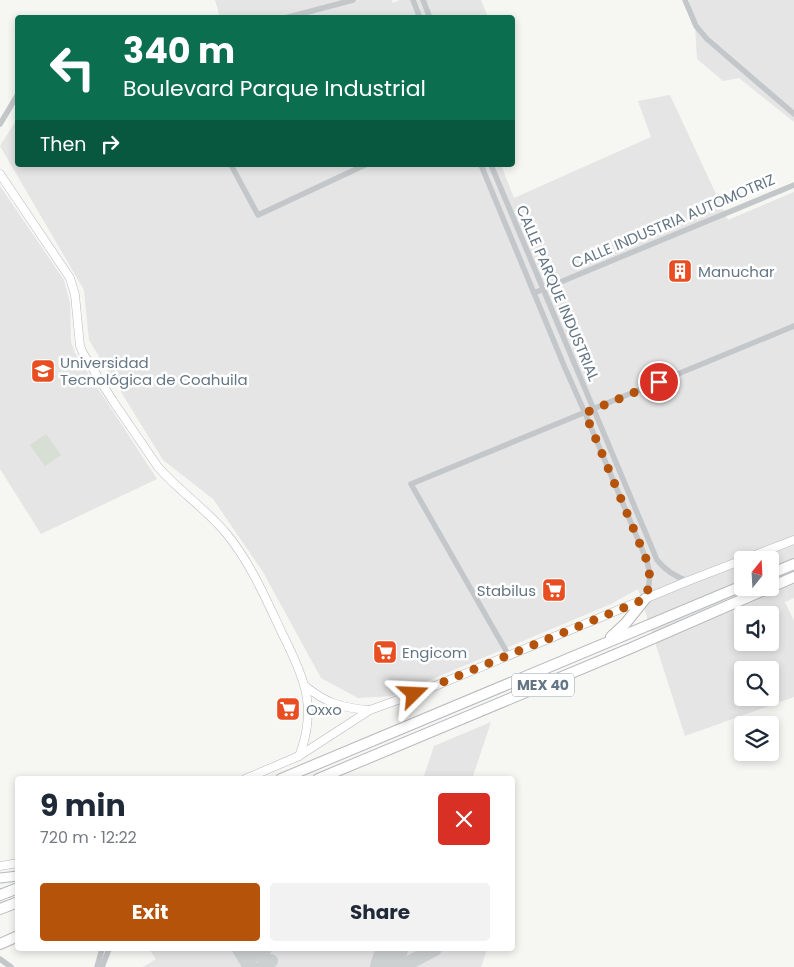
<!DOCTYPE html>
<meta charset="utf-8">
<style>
body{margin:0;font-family:Poppins,sans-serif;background:#f2f2f3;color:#1f2937;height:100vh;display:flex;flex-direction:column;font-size:19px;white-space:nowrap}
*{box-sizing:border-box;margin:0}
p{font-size:16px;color:#747a83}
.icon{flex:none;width:28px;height:28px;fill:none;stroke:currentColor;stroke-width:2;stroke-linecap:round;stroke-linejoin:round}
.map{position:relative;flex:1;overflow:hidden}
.drawer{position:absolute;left:15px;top:776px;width:500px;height:175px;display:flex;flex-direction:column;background:#fff;border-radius:5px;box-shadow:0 2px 8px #0003}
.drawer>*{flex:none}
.guide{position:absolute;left:15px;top:15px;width:500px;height:152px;border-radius:5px;box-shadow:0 2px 8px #0003;background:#0b6e4f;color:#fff;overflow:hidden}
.needle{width:32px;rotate:18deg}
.buttons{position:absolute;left:734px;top:551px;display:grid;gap:10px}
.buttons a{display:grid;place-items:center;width:45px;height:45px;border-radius:5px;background:#fff;box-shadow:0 2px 8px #0003;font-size:25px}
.pin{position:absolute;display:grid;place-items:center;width:42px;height:42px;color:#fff;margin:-21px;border:2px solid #fff;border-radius:50%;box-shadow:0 1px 5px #0007}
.me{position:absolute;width:55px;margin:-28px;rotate:69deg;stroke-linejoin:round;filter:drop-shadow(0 0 4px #0008)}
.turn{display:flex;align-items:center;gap:18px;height:105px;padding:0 25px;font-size:22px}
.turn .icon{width:65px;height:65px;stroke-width:2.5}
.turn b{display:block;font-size:35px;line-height:42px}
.then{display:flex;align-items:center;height:48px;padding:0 25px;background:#0003;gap:10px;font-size:19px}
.round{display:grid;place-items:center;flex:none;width:52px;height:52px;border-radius:5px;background:#f2f2f3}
.summary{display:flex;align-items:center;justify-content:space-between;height:85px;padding:0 25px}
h1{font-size:30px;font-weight:700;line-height:38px}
.button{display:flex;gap:10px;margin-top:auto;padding:10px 25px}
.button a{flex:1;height:58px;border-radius:5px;background:#b45309;color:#fff;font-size:20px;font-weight:700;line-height:58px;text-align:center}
.button a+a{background:#f2f2f3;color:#1f2937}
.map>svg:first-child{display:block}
.built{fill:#e4e5e4;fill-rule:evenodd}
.green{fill:#d7ded4}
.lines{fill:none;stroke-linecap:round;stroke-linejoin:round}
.taxiway{stroke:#ccd0d1;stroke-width:14}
.runway{stroke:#ccd0d1;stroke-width:32}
.secondary-casing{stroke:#b5bbbf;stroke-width:9}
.primary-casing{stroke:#b6babe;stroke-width:11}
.highway-casing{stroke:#b6b9bc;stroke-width:12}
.street{stroke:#c3c7ca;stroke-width:5.5}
.secondary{stroke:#fff;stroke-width:8}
.primary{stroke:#fff;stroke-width:9}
.highway{stroke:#fff;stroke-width:10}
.route{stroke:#b45309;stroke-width:9;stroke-dasharray:0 16.2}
.labels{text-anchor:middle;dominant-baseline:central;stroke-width:5;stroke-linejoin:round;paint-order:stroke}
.shield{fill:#fff;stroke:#929faa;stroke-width:1}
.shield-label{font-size:14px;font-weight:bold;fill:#647685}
.street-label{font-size:15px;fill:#647685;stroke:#fff}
.poi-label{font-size:15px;fill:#647685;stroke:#fff;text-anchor:start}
</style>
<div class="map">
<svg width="794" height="967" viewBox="0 0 794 967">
<rect width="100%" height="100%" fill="#f6f6f3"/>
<!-- built -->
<g class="built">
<polygon points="215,0 392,0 393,3 400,0 481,0 488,17 220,17"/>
<polygon points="689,0 794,0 794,122 739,78 723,81 697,59 695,25"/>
<path d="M 670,95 L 728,220 L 794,192 L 794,598 L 785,602 L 794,621 L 794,697 L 685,736 L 638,589 L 611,604 L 392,696 L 358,698 L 321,678 L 263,572 L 213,499 L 163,460 L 89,340 L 84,290 L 0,146 L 17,119 L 18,165 L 501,165 L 514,198 L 651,137 L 638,101 ZM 742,560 L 770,560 L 770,588 L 742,588 ZM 742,615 L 770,615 L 770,642 L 742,642 ZM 742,670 L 770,670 L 770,698 L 742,698 Z"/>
<polygon points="0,186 64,280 70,303 71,342 75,353 157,479 41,534 0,469"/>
<polygon points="491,722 472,779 423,779 434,746"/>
<polygon points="149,949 487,949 481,967 143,967 156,959"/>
</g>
<!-- green -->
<polygon class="green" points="46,434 61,455 45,466 30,445"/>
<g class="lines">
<!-- taxiway -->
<g class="taxiway">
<polyline points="239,949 250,967"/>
<polyline points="248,964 251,957 265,949"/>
<polyline points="262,967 271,961"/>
<polyline points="401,967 435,949"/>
</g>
<!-- runway -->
<polyline class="runway" points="386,967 392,949"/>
<defs>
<g id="secondary">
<path d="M 0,174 L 70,278 L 75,295 L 80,346 L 83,353 L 113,401 L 158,467 C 179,491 206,509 226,533 C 250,562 266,599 282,633 C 290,649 299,667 304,685 C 311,708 308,734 299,756"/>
<path d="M 305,686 C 326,703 342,708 369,710"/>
<polyline points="245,779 299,756 370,710 428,689 688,581 794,540"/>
<polyline points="0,866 18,863"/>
</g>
<polyline id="primary" points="0,878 18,876"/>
<g id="highway">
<polyline points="770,574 794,564"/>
<polyline points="611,637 625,624 645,599"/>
<polyline points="281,779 742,586"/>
<polyline points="318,779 631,648 794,577"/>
<polyline points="0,895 18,888"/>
<polyline points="0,909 18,902"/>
<polyline points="0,944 18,936"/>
</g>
</defs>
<!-- secondary casing -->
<use href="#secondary" class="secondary-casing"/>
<!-- primary casing -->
<use href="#primary" class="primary-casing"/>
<!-- highway casing -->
<use href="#highway" class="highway-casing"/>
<!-- street -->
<g class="street">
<polyline points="413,0 420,18"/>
<polyline points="423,0 430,18"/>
<polyline points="685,0 696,26 707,39 794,114"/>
<polyline points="285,18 353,0"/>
<polyline points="0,124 18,94"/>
<polyline points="231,165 258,215 365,165"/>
<path d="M 481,165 L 565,368 L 585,413 L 647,561 C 651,575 650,585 645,599"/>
<path d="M 491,165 L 657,560 C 665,570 676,577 688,581"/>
<polyline points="534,293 794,185"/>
<polyline points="509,656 411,484 794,326"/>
<polyline points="0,959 11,967"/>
<polyline points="97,967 102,949"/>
<polyline points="102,967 109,949"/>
</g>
<!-- secondary -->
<use href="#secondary" class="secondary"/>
<!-- primary -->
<use href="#primary" class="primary"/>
<!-- highway -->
<use href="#highway" class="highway"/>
</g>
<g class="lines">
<!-- route -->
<path class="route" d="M 414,694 L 645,599 C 650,585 651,575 647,561 L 585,413 L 659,382"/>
</g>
<!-- icons -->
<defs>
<symbol id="building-square" viewBox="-11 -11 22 22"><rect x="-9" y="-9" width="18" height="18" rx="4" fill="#e84e21" stroke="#fff"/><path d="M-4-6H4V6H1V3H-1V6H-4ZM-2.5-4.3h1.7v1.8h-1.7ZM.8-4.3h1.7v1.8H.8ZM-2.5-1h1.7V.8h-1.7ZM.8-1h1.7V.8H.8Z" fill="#fff"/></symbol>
<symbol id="university-square" viewBox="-11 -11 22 22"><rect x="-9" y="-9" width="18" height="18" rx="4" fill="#e84e21" stroke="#fff"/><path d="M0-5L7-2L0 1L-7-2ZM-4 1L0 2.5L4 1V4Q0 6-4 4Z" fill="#fff"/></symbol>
<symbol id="supermarket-square" viewBox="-11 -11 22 22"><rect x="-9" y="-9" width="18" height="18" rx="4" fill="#e84e21" stroke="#fff"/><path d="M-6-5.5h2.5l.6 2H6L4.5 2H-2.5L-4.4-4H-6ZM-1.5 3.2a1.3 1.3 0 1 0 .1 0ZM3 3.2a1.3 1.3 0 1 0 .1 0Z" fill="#fff"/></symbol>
</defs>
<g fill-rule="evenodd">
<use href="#building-square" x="666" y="257" width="28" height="28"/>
<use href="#university-square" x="29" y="357" width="28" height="28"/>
<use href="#supermarket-square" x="540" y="576" width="28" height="28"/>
<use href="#supermarket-square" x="371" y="638" width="28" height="28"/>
<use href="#supermarket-square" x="274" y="695" width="28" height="28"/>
</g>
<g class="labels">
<!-- shield labels -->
<rect class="shield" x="512" y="673.5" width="62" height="23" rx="4"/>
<g class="shield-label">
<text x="543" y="685">MEX 40</text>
</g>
<!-- street labels -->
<g class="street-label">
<text transform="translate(673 221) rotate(-23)">CALLE INDUSTRIA AUTOMOTRIZ</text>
<text transform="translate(558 293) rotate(67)">CALLE PARQUE INDUSTRIAL</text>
</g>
<!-- poi labels -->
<g class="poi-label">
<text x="698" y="271">Manuchar</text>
<text x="60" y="362">Universidad<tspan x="60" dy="17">Tecnológica de Coahuila</tspan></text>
<text x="536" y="590" text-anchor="end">Stabilus</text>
<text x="402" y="652">Engicom</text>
<text x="306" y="709">Oxxo</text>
</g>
</g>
</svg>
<div class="buttons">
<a><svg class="needle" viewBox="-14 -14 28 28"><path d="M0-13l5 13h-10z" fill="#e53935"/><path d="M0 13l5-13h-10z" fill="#747a83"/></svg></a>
<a><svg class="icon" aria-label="sound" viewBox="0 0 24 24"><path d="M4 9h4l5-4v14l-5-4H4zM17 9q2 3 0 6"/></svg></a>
<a><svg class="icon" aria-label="search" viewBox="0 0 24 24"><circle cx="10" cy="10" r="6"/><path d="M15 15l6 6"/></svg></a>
<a><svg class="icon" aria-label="layers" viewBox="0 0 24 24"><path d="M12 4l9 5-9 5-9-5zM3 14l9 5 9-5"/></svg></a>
</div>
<div class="pin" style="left:659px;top:382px;background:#d93025"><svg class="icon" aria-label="arrive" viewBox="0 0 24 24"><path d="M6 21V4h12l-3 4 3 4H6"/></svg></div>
<svg class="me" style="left:414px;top:694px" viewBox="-20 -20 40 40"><path d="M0-17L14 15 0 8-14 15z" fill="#b45309" stroke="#fff" stroke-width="4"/></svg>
<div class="guide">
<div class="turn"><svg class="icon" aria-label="left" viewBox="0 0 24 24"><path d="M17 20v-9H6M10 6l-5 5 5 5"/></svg><div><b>340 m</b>Boulevard Parque Industrial</div></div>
<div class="then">Then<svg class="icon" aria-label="right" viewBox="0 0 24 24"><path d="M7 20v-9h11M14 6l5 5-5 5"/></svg></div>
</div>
<section class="drawer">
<div class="summary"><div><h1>9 min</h1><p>720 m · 12:22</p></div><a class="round" style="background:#d93025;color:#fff"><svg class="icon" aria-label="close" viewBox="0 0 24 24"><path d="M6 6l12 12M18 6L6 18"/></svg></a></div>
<div class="button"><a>Exit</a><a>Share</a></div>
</section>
</div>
